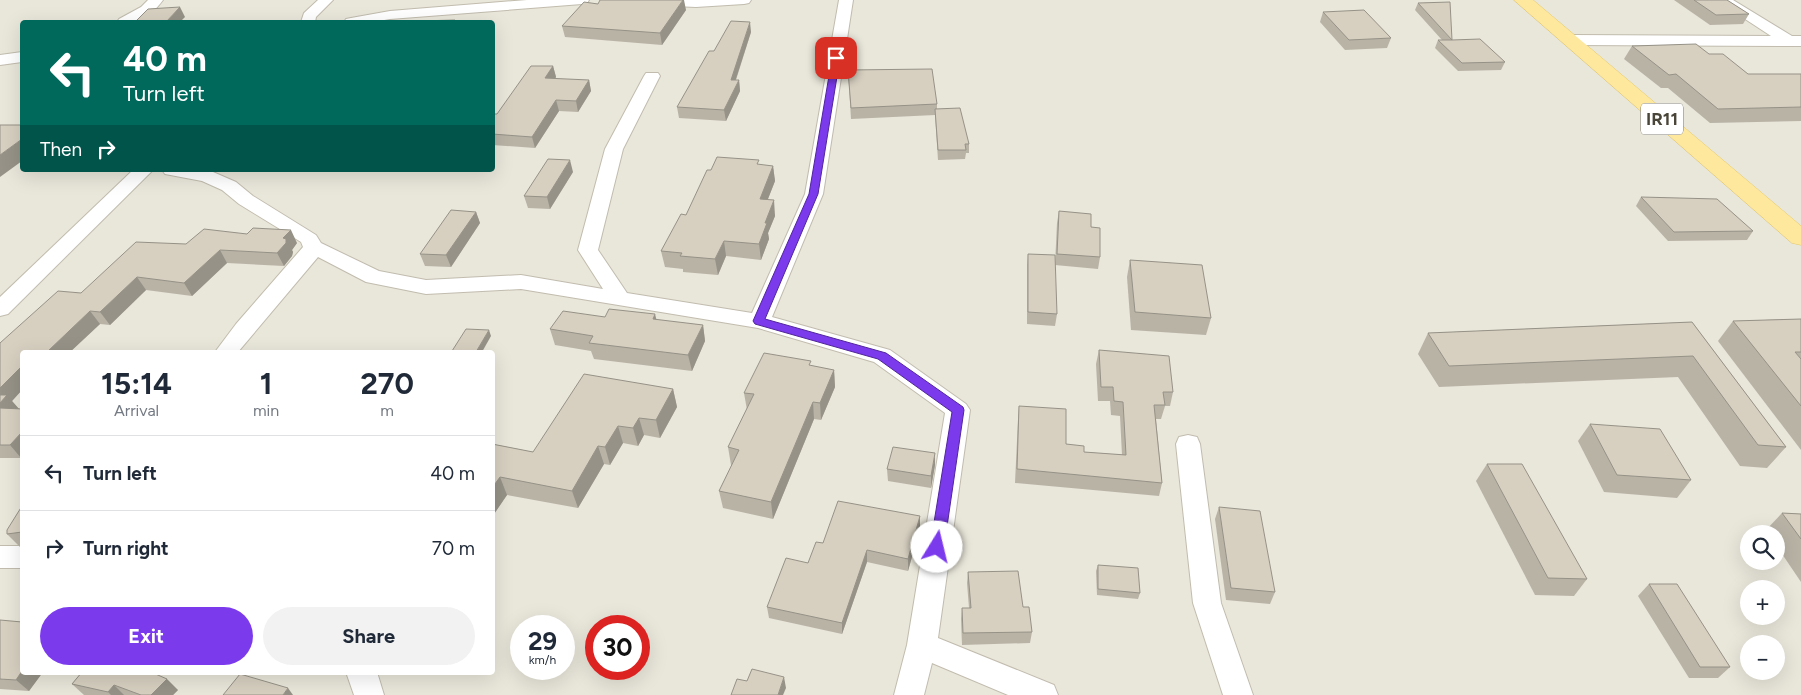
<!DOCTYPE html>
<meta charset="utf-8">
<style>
body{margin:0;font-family:Figtree,sans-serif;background:#f2f2f3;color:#1f2937;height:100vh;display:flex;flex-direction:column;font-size:19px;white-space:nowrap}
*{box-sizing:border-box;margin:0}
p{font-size:16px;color:#747a83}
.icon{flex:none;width:28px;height:28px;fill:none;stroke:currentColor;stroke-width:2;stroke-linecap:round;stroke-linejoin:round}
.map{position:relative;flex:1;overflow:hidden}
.sheet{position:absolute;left:20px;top:350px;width:475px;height:325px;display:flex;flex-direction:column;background:#fff;border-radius:5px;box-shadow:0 5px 20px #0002}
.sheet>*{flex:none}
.top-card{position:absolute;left:20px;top:20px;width:475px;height:152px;border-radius:5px;box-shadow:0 5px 20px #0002;background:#00695c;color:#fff;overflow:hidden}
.tools{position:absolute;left:1740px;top:525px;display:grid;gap:10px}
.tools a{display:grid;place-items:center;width:45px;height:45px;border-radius:50%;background:#fff;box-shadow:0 5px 20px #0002;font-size:25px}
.speed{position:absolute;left:510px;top:615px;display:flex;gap:10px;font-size:25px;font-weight:700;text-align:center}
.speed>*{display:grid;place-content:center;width:65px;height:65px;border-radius:50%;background:#fff;box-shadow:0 5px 20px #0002;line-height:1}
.speed small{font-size:12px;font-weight:400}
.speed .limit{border:8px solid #d22;background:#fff;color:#111}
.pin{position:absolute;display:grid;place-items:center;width:42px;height:42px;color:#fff;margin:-21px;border-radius:10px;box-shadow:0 2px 8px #0006}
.me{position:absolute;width:55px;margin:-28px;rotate:9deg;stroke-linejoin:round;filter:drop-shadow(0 0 4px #0008)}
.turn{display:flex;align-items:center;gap:18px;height:105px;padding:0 20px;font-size:22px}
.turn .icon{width:65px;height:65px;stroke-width:2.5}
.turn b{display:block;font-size:35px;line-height:42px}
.then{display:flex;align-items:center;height:48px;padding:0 20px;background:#0003;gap:10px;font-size:19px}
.eta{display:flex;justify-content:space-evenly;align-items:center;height:85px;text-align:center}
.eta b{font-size:30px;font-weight:700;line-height:35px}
.button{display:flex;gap:10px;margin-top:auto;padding:10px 20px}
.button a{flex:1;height:58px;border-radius:30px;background:#7c3aed;color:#fff;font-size:20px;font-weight:700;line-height:58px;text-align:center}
.button a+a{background:#f2f2f3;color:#1f2937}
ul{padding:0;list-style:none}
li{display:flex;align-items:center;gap:15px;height:75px;padding:0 20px;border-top:1px solid #e0e1e3}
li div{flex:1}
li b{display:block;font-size:19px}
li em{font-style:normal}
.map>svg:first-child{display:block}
.residential{fill:#e9e6da;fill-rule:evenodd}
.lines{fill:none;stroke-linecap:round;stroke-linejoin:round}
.street-casing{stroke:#c1bcae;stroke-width:2}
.primary-casing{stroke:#e3c76c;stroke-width:1}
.street{fill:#fff;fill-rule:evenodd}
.primary{fill:#fde89e;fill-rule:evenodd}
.wall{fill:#b9b3a6}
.shaded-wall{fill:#969287}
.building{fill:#d7d0c1;stroke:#969287}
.route{fill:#7c3aed;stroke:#51269a}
.labels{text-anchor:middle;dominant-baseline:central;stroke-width:4;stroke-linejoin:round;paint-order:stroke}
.shield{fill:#fff;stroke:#807d74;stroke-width:1}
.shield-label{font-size:18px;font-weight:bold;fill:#4a4539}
</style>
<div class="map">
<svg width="1801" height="695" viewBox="0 0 1801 695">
<rect width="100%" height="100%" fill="#f6f3ec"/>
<!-- residential -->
<path class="residential" d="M 0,0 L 1801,0 L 1801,695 L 0,695 ZM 22,22 L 492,22 L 492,170 L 22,170 ZM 22,352 L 492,352 L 492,672 L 22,672 ZM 1749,534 L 1776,534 L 1776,561 L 1749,561 ZM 1749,589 L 1776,589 L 1776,616 L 1749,616 ZM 521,626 L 564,626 L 564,669 L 521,669 ZM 596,626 L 639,626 L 639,669 L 596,669 ZM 1749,644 L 1776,644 L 1776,671 L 1749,671 Z"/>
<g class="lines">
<defs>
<g id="street">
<path d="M 148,0 L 163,0 C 150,18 138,22 117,22 L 119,19 L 141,7 Z"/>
<polygon points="318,0 333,0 316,17 315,22 301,22 304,13"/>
<polygon points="527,0 589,0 587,3 582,4 390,19 373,22 344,22 346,19 351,18 390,11"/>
<polygon points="620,0 751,0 749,3 744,4 696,7 627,4 622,3"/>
<polygon points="839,0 853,0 823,194 772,317 890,350 966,404 970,410 938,638 1054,685 1058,695 1008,695 932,663 924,695 894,695 907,645 945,413 874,362 758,328 521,289 426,294 366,282 318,257 238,352 215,352 236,324 303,247 301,242 239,204 222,190 202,181 165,174 162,170 204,170 213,172 236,182 253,196 316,235 321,243 379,271 426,280 521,275 603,289 578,250 605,149 644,76 646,73 658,73 660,76 623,149 598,250 627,293 752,313 805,194"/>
<polygon points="1716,0 1733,0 1792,36 1801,36 1801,46 1572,45 1567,43 1564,40 1567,37 1572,35 1771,36"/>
<polygon points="22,52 22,62 0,65 0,55"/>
<polygon points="133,170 153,170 8,314 0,316 0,297"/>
<polygon points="1188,435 1197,437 1200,444 1221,603 1253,695 1223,695 1193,603 1176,444 1179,437"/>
<rect x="0" y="546" width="22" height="22"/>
<polygon points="346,672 377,672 384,695 354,695"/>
</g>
<polygon id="primary" points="1514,0 1533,0 1801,226 1801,245 1792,243"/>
</defs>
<!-- street casing -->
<use href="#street" class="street-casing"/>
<!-- primary casing -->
<use href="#primary" class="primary-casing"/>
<!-- street -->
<use href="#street" class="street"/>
<!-- primary -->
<use href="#primary" class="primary"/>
</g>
<!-- wall -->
<g class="wall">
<polygon points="1674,0 1727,0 1749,14 1743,24 1710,25"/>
<polygon points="1418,3 1452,40 1505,62 1501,70 1458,71 1435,48 1438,40 1442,40 1415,10"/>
<polygon points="686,10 662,45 565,37 562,26"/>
<polygon points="1323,12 1391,38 1387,48 1345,50 1320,22"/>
<polygon points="751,32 736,80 739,80 740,91 726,121 679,118 677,107 714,51"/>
<polygon points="1632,46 1709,54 1748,74 1801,74 1801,121 1710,123 1668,88 1661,88 1624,59"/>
<polygon points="553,66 556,77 555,79 589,80 591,91 578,112 559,111 535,148 492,145 492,114 497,114"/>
<polygon points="848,70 937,104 937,109 969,144 969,153 966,153 965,159 938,160 935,115 851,119"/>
<polygon points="759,165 773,166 775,181 768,199 775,216 768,233 769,239 761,260 726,256 718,275 683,272 683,269 665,267 661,251 686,215 711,170"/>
<polygon points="573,172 550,209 528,208 524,196"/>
<polygon points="1641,197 1753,231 1747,240 1668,241 1636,206"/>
<polygon points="1059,211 1091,227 1100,257 1098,269 1055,265 1057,223"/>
<polygon points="476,212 480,223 451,267 425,266 420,254"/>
<polygon points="297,243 292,250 293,252 292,256 284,266 227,263 192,296 146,290 110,325 100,324 70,352 22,352 22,390 12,401 19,409 22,409 22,458 0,458 0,343 81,293 186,244"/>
<polygon points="1028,254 1057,314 1055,326 1027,324 1027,265"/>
<polygon points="1130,260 1211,318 1206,335 1131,330 1127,277"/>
<polygon points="605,317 657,320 703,325 705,341 692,371 594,359 591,351 555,345 550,329"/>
<polygon points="1801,319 1801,450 1718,341 1733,321"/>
<polygon points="1692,322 1786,447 1767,468 1740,466 1678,377 1439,387 1418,354 1428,333"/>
<polygon points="1099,350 1173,392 1170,406 1165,406 1161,419 1156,419 1162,483 1159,496 1015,483 1018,419 1019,406 1066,444 1084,452 1122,455 1120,416 1111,415 1110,401 1098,401 1096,364"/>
<polygon points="811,366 834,370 835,387 821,420 814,419 773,519 723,508 719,491 732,465 731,465 728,447 747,410 744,393"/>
<polygon points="673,389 677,407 660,438 644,435 638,446 623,443 610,465 604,464 578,508 507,495 492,517 492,444 533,452"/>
<polygon points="1590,424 1691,480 1677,498 1604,492 1578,441"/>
<polygon points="1487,464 1587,579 1574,596 1535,595 1476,481"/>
<polygon points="935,465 931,488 888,481 887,469"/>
<polygon points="22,506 22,549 7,534"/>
<polygon points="1219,507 1275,592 1270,604 1226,600 1215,519"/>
<polygon points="1782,513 1801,514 1801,582 1776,545 1776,534 1768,534 1766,530"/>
<polygon points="920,516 920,528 908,571 867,562 842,634 769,618 767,607 808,563 823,543"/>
<polygon points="1098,565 1140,593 1138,599 1097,595 1096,571"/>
<polygon points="968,572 1023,607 1032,632 1030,643 962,645 961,619 962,608 969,608 967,583"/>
<polygon points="1649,584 1730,667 1718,678 1689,678 1638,596"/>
<polygon points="0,620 22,672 43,672 29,691 0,689"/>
<polygon points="82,672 178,690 173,695 84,695 72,684"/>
</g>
<!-- shaded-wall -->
<g class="shaded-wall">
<polygon points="683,0 684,0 686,10 662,45 660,33"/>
<polygon points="180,7 185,17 180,22 166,22"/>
<polygon points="750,22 751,32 732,91 731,80"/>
<polygon points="553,66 556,77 548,89 545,78"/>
<polygon points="589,80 591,91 578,112 576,101"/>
<polygon points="739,80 740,91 726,121 724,110"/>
<polygon points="556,100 559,111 535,148 532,137"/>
<polygon points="22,139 22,161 0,177 0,155"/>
<polygon points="570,160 573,172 550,209 547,197"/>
<polygon points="773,166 775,181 762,214 760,199"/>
<polygon points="774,200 775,216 768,233 769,239 761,260 759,244 765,223"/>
<polygon points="476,212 480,223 451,267 446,255"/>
<polygon points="291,230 297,243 292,250 293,252 292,256 284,266 277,253 283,238"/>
<polygon points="724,241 726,256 718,275 715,259"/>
<polygon points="220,250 227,263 192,296 184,283"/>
<polygon points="137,277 146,290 110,325 100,312"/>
<polygon points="90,311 100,324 70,352 47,352"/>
<polygon points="655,314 659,330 653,319"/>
<polygon points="703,325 705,341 692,371 688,355"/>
<polygon points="489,330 491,336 482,352 476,352"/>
<polygon points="22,366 22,390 12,401 19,409 0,414 0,388"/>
<polygon points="834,370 835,387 821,420 820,403"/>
<polygon points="673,389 677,407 660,438 656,420"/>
<polygon points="813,402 814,419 773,519 771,502"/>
<polygon points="639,418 644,435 638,446 633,428"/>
<polygon points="618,426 623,443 610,465 605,447"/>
<polygon points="22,432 22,459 10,445"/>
<polygon points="598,446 604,464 578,508 572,491"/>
<polygon points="935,453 935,465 931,488 931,476"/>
<polygon points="500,477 507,495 492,517 492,488"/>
<polygon points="920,516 920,528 908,571 908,559"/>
<polygon points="867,550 867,562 842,634 842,623"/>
<polygon points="22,671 22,672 43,672 29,691 16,680"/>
<polygon points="784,677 786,688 783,695 778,695"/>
<polygon points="167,679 178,690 173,695 151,695"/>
<polygon points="114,685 124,695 111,695 108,692"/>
<polygon points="288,688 293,695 283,695"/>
</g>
<!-- building -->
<g class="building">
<polygon points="600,0 683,0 660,33 562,26 584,2 598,4"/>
<polygon points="1694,0 1727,0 1749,14 1716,15"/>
<polygon points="1450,2 1452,40 1480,39 1505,62 1462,63 1438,40 1452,40 1418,3"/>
<polygon points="180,7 166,22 135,22 148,9"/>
<polygon points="1364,10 1391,38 1349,40 1323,12"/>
<polygon points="455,20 453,22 417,22 418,21"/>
<polygon points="731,21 750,22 731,80 739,80 724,110 677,107 709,51 714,51"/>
<polygon points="1696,44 1709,54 1723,54 1748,74 1801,74 1801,107 1718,109 1676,74 1669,75 1632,46"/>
<polygon points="531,66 553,66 545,78 589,80 576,101 556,100 532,137 492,134 492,114 497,114"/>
<polygon points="932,69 937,104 851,108 848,70"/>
<polygon points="960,108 969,144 965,144 966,150 938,150 935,109"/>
<polygon points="0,125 22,125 22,139 0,155"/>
<polygon points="717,157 759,160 757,164 773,166 760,199 774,200 765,223 767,223 759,244 724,241 715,259 680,256 682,253 661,251 681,214 686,215 707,170 711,170"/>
<polygon points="548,159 570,160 547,197 524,196"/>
<polygon points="1641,197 1717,199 1753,231 1674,232"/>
<polygon points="451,210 476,212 446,255 420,254"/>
<polygon points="1059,211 1091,214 1091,227 1100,228 1100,257 1057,254"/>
<polygon points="253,228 291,230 283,238 286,239 286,243 277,253 220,250 184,283 137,277 100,312 90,311 47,352 38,351 36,352 22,352 22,366 0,388 0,343 58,291 81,293 136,242 186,244 204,229 247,234"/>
<polygon points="1028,254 1055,255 1057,314 1028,312"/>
<polygon points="1130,260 1202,265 1211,318 1135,312"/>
<polygon points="609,309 655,314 653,319 703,325 688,355 589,343 593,336 550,329 563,311 605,317"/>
<polygon points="1801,319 1801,352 1795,352 1801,359 1801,406 1733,321"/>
<polygon points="1692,322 1786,447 1758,445 1693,356 1449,366 1428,333"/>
<polygon points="466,329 489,330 476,352 452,351"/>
<polygon points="1099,350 1169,356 1173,392 1163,392 1165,405 1154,405 1162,483 1017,469 1019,406 1066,409 1066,444 1084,446 1084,452 1126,455 1123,402 1114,401 1113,387 1101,387"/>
<polygon points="764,353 811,361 809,365 834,370 820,403 813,402 771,502 719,491 739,450 728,447 754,394 744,393"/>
<polygon points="584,374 673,389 656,420 639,418 633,428 618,426 605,447 598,446 572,491 500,477 492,488 492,444 533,452"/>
<polygon points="0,395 7,395 0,403"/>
<polygon points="0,408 22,409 22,432 10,445 0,445"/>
<polygon points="1590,424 1660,429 1691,480 1617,475"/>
<polygon points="893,447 935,453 931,476 887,469"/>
<polygon points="1487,464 1522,464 1587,579 1548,578"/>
<polygon points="838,501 920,516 908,559 867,550 842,623 767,607 786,558 808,563 816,542 823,543"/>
<polygon points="22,506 22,532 7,534 7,530"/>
<polygon points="1219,507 1260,511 1275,592 1231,588"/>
<polygon points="1782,513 1801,514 1801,539"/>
<polygon points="1098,565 1138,568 1140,593 1098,589"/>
<polygon points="1018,571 1023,607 1029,607 1032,632 963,633 962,608 971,608 968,572"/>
<polygon points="1649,584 1677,584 1730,667 1700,667"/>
<polygon points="0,620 22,622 22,671 16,680 0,679"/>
<polygon points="752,669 784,677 778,695 731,695 737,679 747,681"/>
<polygon points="82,672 151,672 167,679 151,695 141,695 114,685 108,692 72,684"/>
<polygon points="240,674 288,688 283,695 223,695"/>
</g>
<!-- route -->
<polygon class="route" points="836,56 840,58 818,194 765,319 886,353 963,407 964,410 944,547 942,551 937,553 932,551 930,547 952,412 878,359 755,324 753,321 809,194 832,58"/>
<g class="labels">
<!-- shield labels -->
<rect class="shield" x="1641" y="103.5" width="42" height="31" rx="4"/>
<g class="shield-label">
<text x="1662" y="119">IR11</text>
</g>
</g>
</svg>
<div class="tools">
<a><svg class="icon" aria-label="search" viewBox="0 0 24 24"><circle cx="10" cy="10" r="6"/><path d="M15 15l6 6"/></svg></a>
<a>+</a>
<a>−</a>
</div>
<div class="speed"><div>29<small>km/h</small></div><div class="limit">30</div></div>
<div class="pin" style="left:836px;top:58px;background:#d93025"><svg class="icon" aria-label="arrive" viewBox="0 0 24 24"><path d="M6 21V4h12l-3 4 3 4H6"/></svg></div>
<svg class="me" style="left:937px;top:547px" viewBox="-20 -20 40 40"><circle r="19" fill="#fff"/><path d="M0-13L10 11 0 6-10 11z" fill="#7c3aed"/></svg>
<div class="top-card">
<div class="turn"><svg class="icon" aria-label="left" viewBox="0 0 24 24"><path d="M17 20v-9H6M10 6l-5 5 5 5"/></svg><div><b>40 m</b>Turn left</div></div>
<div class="then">Then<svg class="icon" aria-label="right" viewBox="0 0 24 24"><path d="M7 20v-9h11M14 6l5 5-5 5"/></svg></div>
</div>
<section class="sheet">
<div class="eta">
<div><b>15:14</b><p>Arrival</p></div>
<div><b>1</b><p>min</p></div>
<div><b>270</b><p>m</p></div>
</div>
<ul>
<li><svg class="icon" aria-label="left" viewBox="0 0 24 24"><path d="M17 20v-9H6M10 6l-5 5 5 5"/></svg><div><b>Turn left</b></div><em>40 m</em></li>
<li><svg class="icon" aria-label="right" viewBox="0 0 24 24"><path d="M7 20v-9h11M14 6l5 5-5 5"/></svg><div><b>Turn right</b></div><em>70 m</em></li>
</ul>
<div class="button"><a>Exit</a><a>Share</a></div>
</section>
</div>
